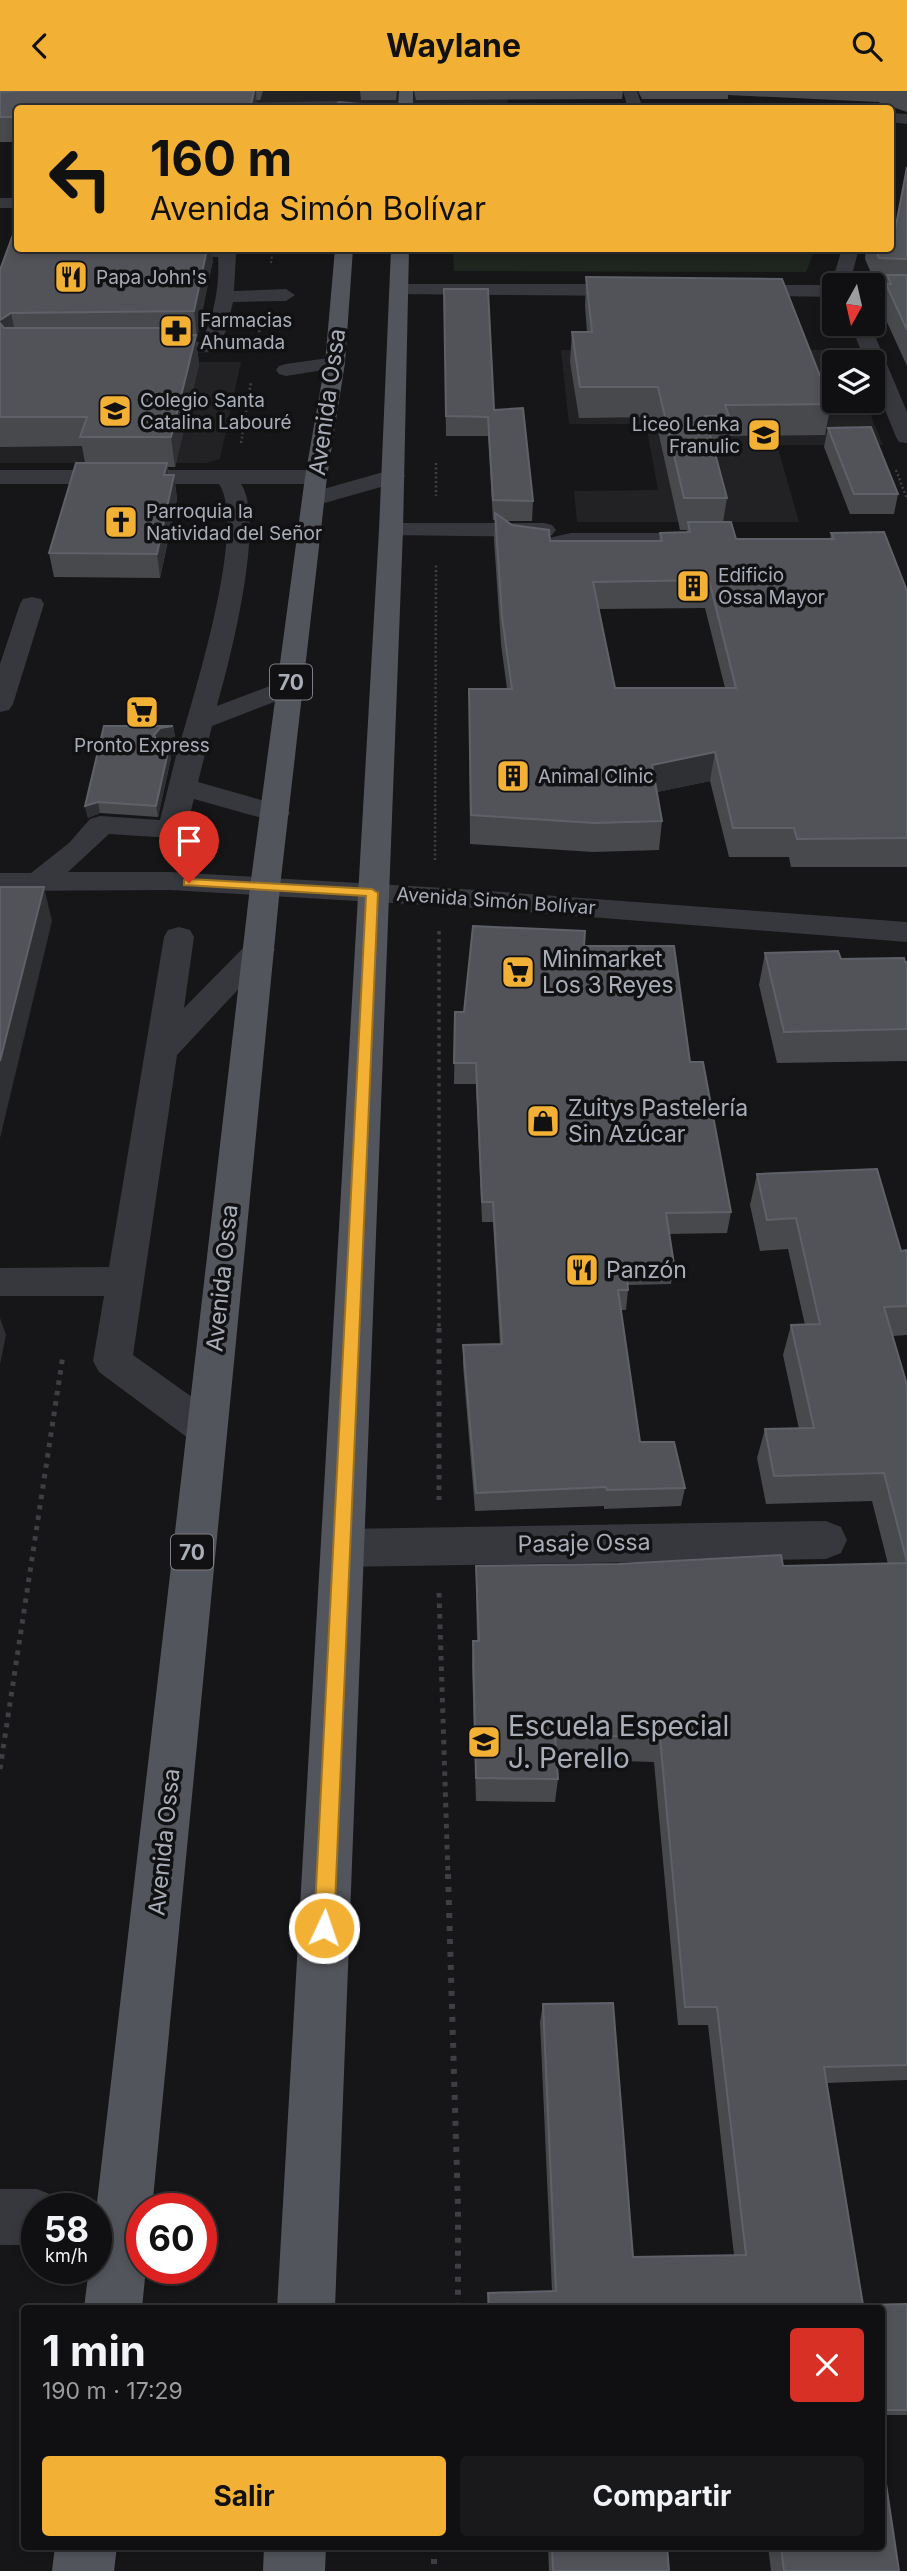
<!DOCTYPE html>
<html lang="es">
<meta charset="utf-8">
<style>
body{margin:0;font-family:Inter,sans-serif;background:#19191b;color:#f1f3f6;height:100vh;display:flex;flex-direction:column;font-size:26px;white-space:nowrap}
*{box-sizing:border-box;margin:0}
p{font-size:23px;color:#9c9d9f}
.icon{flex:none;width:38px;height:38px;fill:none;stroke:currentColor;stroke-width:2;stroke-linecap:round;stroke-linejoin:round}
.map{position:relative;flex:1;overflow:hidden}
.sheet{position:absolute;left:21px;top:2214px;width:864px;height:245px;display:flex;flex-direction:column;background:#101012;border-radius:7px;box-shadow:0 4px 10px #0003,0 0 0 2px #303032}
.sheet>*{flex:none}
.banner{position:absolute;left:14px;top:14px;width:880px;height:147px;border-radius:7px;box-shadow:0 4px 10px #0003,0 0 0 2px #303032;background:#f2b134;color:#111;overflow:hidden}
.needle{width:46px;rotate:188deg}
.fabs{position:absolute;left:822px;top:182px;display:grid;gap:14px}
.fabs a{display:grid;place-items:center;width:63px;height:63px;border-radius:7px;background:#101012;box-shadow:0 4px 10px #0003,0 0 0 2px #303032;font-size:35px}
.speed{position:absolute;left:21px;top:2102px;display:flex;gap:14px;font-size:35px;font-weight:700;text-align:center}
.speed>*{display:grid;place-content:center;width:91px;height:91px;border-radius:50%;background:#101012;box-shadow:0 4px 10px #0003,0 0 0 2px #303032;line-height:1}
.speed small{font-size:18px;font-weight:400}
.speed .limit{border:10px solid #d22;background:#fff;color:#111}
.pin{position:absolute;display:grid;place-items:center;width:60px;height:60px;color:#fff;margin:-72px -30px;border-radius:50% 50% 50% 0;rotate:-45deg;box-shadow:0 0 7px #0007}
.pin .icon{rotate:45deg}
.me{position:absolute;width:77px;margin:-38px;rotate:3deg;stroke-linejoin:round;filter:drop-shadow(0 0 5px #0008)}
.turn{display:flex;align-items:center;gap:24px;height:147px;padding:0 21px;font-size:32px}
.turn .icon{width:91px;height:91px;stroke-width:2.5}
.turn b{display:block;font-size:49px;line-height:60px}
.round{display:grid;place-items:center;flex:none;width:74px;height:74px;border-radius:7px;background:#19191b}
.headline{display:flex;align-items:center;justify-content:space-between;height:119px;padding:0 21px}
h1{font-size:42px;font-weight:700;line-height:52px}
.cta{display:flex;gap:14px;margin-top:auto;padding:14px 21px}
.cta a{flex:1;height:80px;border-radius:7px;background:#f2b134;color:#111;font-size:28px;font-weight:700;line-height:80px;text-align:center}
.cta a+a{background:#19191b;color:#f1f3f6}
header{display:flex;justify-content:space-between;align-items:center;height:91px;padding:0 21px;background:#f2b134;color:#111;font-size:32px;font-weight:700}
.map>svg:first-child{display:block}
.built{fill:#222225}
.green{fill:#1e261f}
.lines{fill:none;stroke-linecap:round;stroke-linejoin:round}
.path-far4{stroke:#3d3f44;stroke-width:2;stroke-dasharray:2 2.5;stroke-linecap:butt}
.path-far3{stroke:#3d3f44;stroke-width:2.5;stroke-dasharray:2 2.5;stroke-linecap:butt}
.path-far2{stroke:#3d3f44;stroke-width:3.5;stroke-dasharray:3.5 4.5;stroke-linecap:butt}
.path-far1{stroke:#3d3f44;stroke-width:5;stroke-dasharray:4.5 6;stroke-linecap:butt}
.path{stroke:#3d3f44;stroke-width:6;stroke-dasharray:5 8;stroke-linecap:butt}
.minor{fill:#37383d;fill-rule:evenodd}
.major{fill:#53555c;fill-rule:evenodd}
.wall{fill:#47494d;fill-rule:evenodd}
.shaded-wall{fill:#2f3033}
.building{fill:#525359;stroke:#5f6168;stroke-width:2;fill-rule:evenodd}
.route{fill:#f2b134;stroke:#9d7322;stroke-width:2}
.labels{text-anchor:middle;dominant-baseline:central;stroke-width:7;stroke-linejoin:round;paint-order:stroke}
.far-poi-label{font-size:19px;fill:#a8adb8;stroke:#111113;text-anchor:start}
.far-street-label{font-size:19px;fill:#a8adb8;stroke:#111113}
.shield{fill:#111113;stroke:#7b7e86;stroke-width:2}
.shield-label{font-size:21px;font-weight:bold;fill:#a8adb8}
.street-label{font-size:23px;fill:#a8adb8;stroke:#111113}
.poi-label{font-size:23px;fill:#a8adb8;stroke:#111113;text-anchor:start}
.near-poi-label{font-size:28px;fill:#a8adb8;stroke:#111113;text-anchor:start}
</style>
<header><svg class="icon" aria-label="back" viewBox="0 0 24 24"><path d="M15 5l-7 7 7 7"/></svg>Waylane<svg class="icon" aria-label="search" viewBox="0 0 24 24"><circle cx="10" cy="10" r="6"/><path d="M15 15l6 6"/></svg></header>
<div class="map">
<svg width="907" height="2480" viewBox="0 0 907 2480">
<rect width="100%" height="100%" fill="#161618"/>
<!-- built -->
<g class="built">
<polygon points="0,0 506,0 509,17 0,17"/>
<polygon points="561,259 846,259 850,271 835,271 835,310 865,310 883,354 777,354 799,431 577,431 574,400 658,399 646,333 569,333"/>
<polygon points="0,271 241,271 220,368 206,372 0,372"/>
</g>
<!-- green -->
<polygon class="green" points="453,158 815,158 806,181 454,180"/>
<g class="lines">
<!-- path-far4 -->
<polyline class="path-far4" points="271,172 273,158"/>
<!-- path-far3 -->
<g class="path-far3">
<polyline points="256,259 260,236"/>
<polyline points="241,352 251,291"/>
<polyline points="436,372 436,405"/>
<polyline points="896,379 907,408"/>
<polyline points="435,769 436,473"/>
</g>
<!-- path-far2 -->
<polyline class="path-far2" points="439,840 439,1239"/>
<!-- path-far1 -->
<g class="path-far1">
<polyline points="439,1237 439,1409"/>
<polyline points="439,1502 448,1785"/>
<polyline points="0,1678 63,1264"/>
</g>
<!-- path -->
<g class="path">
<polyline points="448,1783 458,2116 458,2217"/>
<polyline points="434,2455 434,2480"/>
</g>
<!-- minor -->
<g class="minor">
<polygon points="623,0 637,0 643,18 628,18"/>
<polygon points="339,10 346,14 344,17 123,18 130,14"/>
<polygon points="891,22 907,23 907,33 891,31"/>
<rect x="0" y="107" width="18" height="10"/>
<path d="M 152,158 L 229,158 L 236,163 L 234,200 L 286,198 L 295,204 L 286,210 L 233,211 L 226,240 L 214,261 L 138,263 L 135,259 L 145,253 L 201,251 C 214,226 220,194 218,166 L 159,165 L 153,164 Z"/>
<polygon points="842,158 859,158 851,187 853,194 835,194 833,187"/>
<polygon points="398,193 637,193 646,199 637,205 391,203 389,199"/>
<polygon points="735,194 835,194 835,206 728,204 726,200"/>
<rect x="873" y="194" width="34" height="12"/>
<polygon points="850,233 870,233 907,321 907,352 899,351 896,346 873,289 873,271 866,271"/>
<polygon points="335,266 342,268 345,272 342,276 286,285 279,283 276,279 279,275 286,273"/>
<polygon points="394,378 402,380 405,385 402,390 314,415 306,413 303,408 306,403"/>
<path d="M 0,379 L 316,379 L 324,381 L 327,386 L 324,391 L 316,393 L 241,393 C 266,429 230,570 217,615 L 291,587 L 300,589 L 304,595 L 300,601 L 212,635 L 198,691 L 286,716 L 290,722 L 286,728 L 276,731 L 194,708 L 186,738 L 182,744 L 172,747 L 109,743 L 68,781 L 170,781 L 462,798 L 907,831 L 907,851 L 462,816 L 170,799 L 0,800 L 0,782 L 31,782 L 69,752 L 90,728 L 100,725 L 160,729 L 176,665 L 162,663 L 158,657 L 162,651 L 181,649 C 195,600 247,434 219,393 L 0,393 Z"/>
<polygon points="391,432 544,432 552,434 556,439 552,444 544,446 383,444 379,439 383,434"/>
<polygon points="571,442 710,442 718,444 722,449 718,454 710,456 571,456 535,464 508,458 504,453 508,448 516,446 535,450"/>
<polygon points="32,506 41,508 44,513 13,613 9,619 0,621 0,573 20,513 23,508"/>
<polygon points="179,836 190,839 194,846 184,917 248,852 259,849 270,852 275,859 177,964 133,1264 220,1326 226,1338 220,1350 206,1355 192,1350 99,1281 93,1270 104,1205 0,1205 0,1177 109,1176 164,846 168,839"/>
<polygon points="826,1430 841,1436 847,1449 841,1462 826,1468 342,1476 327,1470 321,1457 327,1444 342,1438"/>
<polygon points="0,2098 37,2098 57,2106 61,2118 37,2118 37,2154 0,2154"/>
</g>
<!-- major -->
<g class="major">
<polygon points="399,0 413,0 413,18 398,18"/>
<polygon points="339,10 383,14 390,18 334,17 332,14"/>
<polygon points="335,158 353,158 345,272 327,386 280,796 152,2118 142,2118 142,2177 146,2177 142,2217 84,2217 89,2177 96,2177 96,2120 250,796 305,386 325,272"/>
<polygon points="391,158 409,158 403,439 335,2217 277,2217 379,439"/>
<polygon points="55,2455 117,2455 114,2480 52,2480"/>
<polygon points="264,2455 326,2455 325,2480 263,2480"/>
</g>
</g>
<!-- wall -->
<g class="wall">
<polygon points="0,0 263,0 260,9 256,9 257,18 18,18 18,51 0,51"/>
<polygon points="360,0 397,0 396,9 361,9"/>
<polygon points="414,0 623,0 622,8 416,9"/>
<polygon points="638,0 907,0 907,21 878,11 728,4 728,8 642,8"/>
<polygon points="907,75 907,275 881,218 886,192 875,191 865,168 866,158 891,158 894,145"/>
<polygon points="213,169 196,248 199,273 175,376 168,376 169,384 174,384 177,408 160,487 54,486 49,462 85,372 82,355 0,356 0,179"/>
<path d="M 586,186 L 831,313 L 825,344 L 726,345 L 725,356 L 713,356 L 727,407 L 723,431 L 736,448 L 830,448 L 831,442 L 907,500 L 907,776 L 791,776 L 789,766 L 729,766 L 710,690 L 657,701 L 662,730 L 659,759 L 593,761 L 470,753 L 469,598 L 507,598 L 501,553 L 494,449 L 495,429 L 493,429 L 488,345 L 446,345 L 444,198 L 494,319 L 533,410 L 532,430 L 506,430 L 512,434 L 550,450 L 659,450 L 660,442 L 686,441 L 687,439 L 680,439 L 655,326 L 579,327 L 570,271 L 572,241 L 587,241 L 585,215 ZM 705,517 L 725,597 L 615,597 L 599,518 Z"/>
<polygon points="828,337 898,403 894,423 850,423 824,356"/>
<polygon points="173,635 175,646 162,648 158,653 171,667 158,726 100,722 88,727 85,715"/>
<polygon points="584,855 690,971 731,1121 727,1142 669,1143 674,1173 671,1193 628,1194 628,1199 626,1219 621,1219 640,1351 685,1397 681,1415 604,1418 604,1415 475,1420 463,1274 463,1254 500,1253 493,1131 482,1131 476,993 454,993 455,921 464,921"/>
<polygon points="765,862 841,868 907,871 907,970 777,972 759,894"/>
<polygon points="757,1083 901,1160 907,1159 907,1244 893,1245 907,1294 907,1989 827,1992 863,2214 907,2213 907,2324 882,2324 882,2217 487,2217 488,2202 552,2200 540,1931 543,1913 633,2166 734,2164 708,1934 678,1934 654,1671 557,1668 558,1688 555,1711 476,1710 472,1575 473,1550 477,1550 476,1502 476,1475 783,1475 888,1473 872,1410 766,1413 757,1367 765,1338 799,1338 783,1264 791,1234 805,1234 788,1158 760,1160 750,1114"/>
<polygon points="548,2455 667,2455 669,2480 549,2480"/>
<polygon points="768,2455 882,2455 899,2480 771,2480"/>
</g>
<!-- shaded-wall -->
<g class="shaded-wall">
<polygon points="254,0 256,0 257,18 250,18"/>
<polygon points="207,158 212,158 213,169 197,248 194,220"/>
<polygon points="11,222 17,250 0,237 0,229"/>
<polygon points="190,237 192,258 196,244 199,273 175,376 171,346"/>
<polygon points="167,372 170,396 164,384"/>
<polygon points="174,384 177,408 160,487 157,463"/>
<polygon points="173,635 175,646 162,648 156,656 154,644 160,637"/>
<polygon points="169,656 171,667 158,726 156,715"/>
<polygon points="715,661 710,690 648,703 652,674"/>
<polygon points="98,711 100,722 88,727 85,715"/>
<polygon points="44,796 52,830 0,1047 0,970"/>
<polygon points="0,1227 6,1244 0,1273"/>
</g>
<!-- building -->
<g class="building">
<polygon points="16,0 254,0 250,18 18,18 18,26 0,26 0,1"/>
<polygon points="907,76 907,168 879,167 875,158 891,158 891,145 894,145"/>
<polygon points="18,130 18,158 207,158 194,220 11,222 0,229 0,179"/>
<polygon points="887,184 907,184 907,239 886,193 891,193"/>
<polygon points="586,186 782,188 831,313 725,314 729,325 705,325 727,407 684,407 658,296 580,296 572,241 592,241"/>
<polygon points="444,198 488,198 494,319 523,317 533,410 493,409 488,326 446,325"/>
<polygon points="0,232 4,237 190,237 188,244 196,244 171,346 80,346 87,326 0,326"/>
<polygon points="871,336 898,403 854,403 828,337"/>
<polygon points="76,372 167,372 164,384 174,384 157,463 49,462"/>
<path d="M 495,422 L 512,434 L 549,439 L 550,450 L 662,450 L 660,442 L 690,441 L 688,431 L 731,431 L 736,448 L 834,448 L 831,442 L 884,441 L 907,500 L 907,747 L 797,748 L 794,737 L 733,737 L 715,661 L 652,674 L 662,730 L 595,732 L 471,724 L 469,598 L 512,598 L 502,526 ZM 709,489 L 736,597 L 615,597 L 593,491 Z"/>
<polygon points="104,635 173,635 160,637 154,644 158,653 169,656 156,715 98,711 85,715"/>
<polygon points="0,796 44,796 0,970"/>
<polygon points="473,835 585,840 584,855 674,855 690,971 703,971 731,1121 666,1122 674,1173 626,1174 628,1199 618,1199 640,1351 674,1351 685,1397 607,1399 606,1396 476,1402 463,1254 502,1253 493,1111 482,1111 476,972 454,972 455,921 464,921"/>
<polygon points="838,860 841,868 904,867 905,871 907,871 907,938 784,941 765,862"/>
<polygon points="877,1078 901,1160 907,1159 907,1215 884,1216 907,1294 907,1471 884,1382 774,1385 765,1338 814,1337 791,1234 820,1233 796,1127 767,1129 757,1083"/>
<polygon points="781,1464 783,1475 907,1472 907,1974 824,1976 863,2214 907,2213 907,2319 882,2319 882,2217 489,2217 488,2202 556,2200 543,1913 613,1912 633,2166 746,2164 717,1916 685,1916 660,1647 555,1643 558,1688 476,1687 473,1550 479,1550 476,1475 618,1473"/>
<polygon points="882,2366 899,2480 784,2480 781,2455 882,2455"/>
<polygon points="552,2455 667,2455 669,2480 553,2480"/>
</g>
<!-- route -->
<polygon class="route" points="189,788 372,798 378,802 334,1837 331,1844 324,1847 317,1844 314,1837 366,805 184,794 184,789"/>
<!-- icons -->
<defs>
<symbol id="restaurant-square" viewBox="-11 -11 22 22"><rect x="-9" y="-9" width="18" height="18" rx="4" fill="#f2b134" stroke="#111113"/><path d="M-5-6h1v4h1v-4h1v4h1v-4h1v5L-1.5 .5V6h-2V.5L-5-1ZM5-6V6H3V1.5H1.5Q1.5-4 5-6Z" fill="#111"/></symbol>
<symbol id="pharmacy-square" viewBox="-11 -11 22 22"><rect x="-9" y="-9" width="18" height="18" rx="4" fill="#f2b134" stroke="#111113"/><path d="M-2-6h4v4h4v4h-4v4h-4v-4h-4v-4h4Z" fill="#111"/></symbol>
<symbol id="school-square" viewBox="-11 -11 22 22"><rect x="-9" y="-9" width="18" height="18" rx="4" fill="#f2b134" stroke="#111113"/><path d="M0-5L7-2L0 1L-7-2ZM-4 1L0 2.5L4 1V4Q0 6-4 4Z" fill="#111"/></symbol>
<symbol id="church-square" viewBox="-11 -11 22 22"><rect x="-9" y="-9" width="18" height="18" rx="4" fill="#f2b134" stroke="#111113"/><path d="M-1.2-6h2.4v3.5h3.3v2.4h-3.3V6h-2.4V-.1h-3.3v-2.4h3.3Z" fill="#111"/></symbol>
<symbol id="building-square" viewBox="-11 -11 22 22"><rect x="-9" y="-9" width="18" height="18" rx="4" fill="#f2b134" stroke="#111113"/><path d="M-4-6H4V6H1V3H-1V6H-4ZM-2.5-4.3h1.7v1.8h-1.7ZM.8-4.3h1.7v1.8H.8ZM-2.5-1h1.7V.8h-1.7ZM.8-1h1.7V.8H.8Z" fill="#111"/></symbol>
<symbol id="supermarket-square" viewBox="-11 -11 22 22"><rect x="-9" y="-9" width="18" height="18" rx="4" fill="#f2b134" stroke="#111113"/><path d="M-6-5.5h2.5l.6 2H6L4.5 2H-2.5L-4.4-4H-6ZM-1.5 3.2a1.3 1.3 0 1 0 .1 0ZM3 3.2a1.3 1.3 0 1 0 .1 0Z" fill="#111"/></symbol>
<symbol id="shop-square" viewBox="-11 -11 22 22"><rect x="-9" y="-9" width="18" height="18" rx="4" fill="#f2b134" stroke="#111113"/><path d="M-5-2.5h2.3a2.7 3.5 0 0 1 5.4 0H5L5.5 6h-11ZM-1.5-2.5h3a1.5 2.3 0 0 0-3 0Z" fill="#111"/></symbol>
</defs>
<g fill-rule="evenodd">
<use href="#restaurant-square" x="52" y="167" width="38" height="38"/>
<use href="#pharmacy-square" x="157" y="221" width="38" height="38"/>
<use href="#school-square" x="96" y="301" width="38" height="38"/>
<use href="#school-square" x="745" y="325" width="38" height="38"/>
<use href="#church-square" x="102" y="412" width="38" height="38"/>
<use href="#building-square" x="674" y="476" width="38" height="38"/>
<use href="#supermarket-square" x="123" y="602" width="38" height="38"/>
<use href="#building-square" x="494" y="666" width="38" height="38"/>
<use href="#supermarket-square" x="499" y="862" width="38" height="38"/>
<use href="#shop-square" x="524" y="1011" width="38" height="38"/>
<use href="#restaurant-square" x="563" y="1160" width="38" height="38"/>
<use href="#school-square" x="465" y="1632" width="38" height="38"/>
</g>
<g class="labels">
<!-- far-poi labels -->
<g class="far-poi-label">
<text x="96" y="186">Papa John's</text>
<text x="200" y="229">Farmacias<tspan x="200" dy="22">Ahumada</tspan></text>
<text x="140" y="309">Colegio Santa<tspan x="140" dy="22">Catalina Labouré</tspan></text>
<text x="740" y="333" text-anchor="end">Liceo Lenka<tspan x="740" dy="22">Franulic</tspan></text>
<text x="146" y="420">Parroquia la<tspan x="146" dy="22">Natividad del Señor</tspan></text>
<text x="718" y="484">Edificio<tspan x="718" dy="22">Ossa Mayor</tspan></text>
<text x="142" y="654" text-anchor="middle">Pronto Express</text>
<text x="538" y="685">Animal Clinic</text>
</g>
<!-- far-street labels -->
<g class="far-street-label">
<text transform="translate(496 810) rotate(4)">Avenida Simón Bolívar</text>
</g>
<!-- shield labels -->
<g class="shield">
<rect x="270" y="573.5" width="42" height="35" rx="5"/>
<rect x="171" y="1443.5" width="42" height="35" rx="5"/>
</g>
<g class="shield-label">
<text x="291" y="591">70</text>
<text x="192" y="1461">70</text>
</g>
<!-- street labels -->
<g class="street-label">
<text transform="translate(327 311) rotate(-82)">Avenida Ossa</text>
<text transform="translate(222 1187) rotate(-84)">Avenida Ossa</text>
<text transform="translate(584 1452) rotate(-1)">Pasaje Ossa</text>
<text transform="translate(164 1751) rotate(-84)">Avenida Ossa</text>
</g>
<!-- poi labels -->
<g class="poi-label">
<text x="542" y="868">Minimarket<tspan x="542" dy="26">Los 3 Reyes</tspan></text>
<text x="568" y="1017">Zuitys Pastelería<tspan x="568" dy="26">Sin Azúcar</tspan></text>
<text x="606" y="1179">Panzón</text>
</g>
<!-- near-poi labels -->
<g class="near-poi-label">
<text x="508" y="1635">Escuela Especial<tspan x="508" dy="32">J. Perello</tspan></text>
</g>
</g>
</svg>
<div class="fabs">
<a><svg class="needle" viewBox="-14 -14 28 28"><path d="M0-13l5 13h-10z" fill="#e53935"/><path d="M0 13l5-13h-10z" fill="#9c9d9f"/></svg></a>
<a><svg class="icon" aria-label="layers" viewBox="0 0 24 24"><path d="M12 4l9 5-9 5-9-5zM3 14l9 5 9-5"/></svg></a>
</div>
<div class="speed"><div>58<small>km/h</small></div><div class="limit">60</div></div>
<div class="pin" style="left:189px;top:792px;background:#d93025"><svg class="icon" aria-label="arrive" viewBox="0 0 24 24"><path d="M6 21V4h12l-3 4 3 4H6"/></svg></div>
<svg class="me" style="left:324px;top:1837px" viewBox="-20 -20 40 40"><circle r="17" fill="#f2b134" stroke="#fff" stroke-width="3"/><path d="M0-11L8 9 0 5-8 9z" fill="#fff"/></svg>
<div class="banner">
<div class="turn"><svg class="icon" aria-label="left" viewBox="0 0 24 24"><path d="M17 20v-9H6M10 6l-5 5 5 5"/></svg><div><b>160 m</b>Avenida Simón Bolívar</div></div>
</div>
<section class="sheet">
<div class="headline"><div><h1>1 min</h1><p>190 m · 17:29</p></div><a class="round" style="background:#d93025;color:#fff"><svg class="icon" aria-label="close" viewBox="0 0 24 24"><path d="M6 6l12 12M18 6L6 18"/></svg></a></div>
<div class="cta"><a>Salir</a><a>Compartir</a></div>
</section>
</div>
